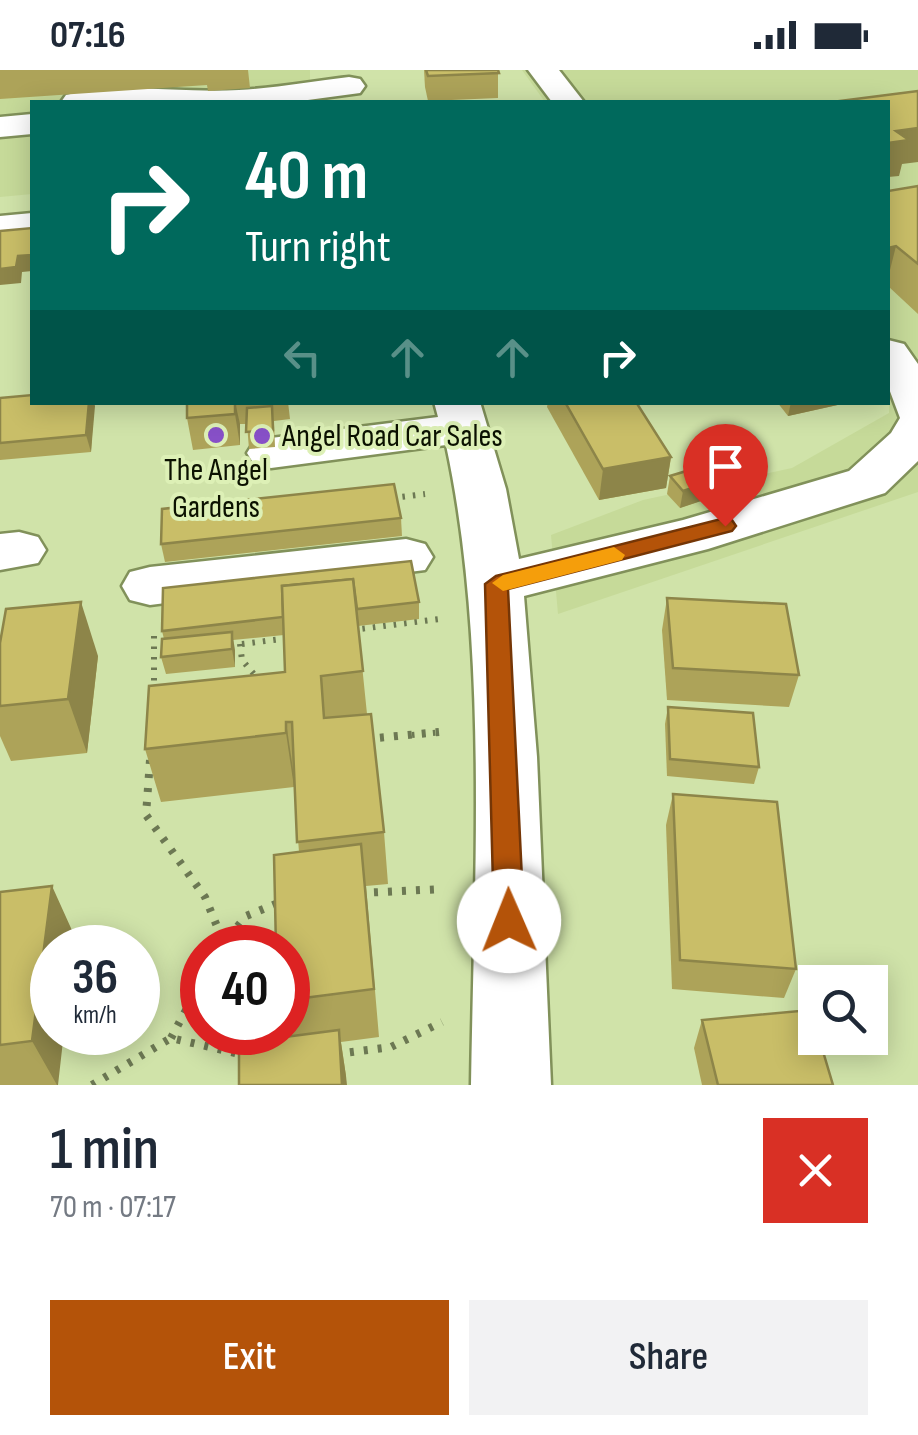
<!DOCTYPE html>
<meta charset="utf-8">
<style>
body{margin:0;font-family:"Sofia Sans Condensed",sans-serif;background:#f2f2f3;color:#1f2937;height:100vh;display:flex;flex-direction:column;font-size:38px;white-space:nowrap}
*{box-sizing:border-box;margin:0}
p{font-size:32px;color:#747a83}
.icon{flex:none;width:55px;height:55px;fill:none;stroke:currentColor;stroke-width:2;stroke-linecap:round;stroke-linejoin:round}
.map{position:relative;height:1015px;overflow:hidden}
.side{display:flex;flex-direction:column;background:#fff;flex:1}
.side>*{flex:none}
.top-card{position:absolute;left:30px;top:30px;width:860px;height:305px;border-radius:0px;box-shadow:0 5px 25px #0003;background:#00695c;color:#fff;overflow:hidden}
.buttons{position:absolute;left:798px;top:895px;display:grid;gap:20px}
.buttons a{display:grid;place-items:center;width:90px;height:90px;border-radius:0px;background:#fff;box-shadow:0 5px 25px #0003;font-size:50px}
.speed{position:absolute;left:30px;top:855px;display:flex;gap:20px;font-size:50px;font-weight:700;text-align:center}
.speed>*{display:grid;place-content:center;width:130px;height:130px;border-radius:50%;background:#fff;box-shadow:0 5px 25px #0003;line-height:1}
.speed small{font-size:25px;font-weight:400}
.speed .limit{border:15px solid #d22;background:#fff;color:#111}
.pin{position:absolute;display:grid;place-items:center;width:85px;height:85px;color:#fff;margin:-102px -42px;border-radius:50% 50% 50% 0;rotate:-45deg;box-shadow:0 0 10px #0007}
.pin .icon{rotate:45deg}
.me{position:absolute;width:110px;margin:-55px;rotate:359deg;stroke-linejoin:round;filter:drop-shadow(0 0 8px #0008)}
.turn{display:flex;align-items:center;gap:35px;height:210px;padding:0 50px;font-size:45px}
.turn .icon{width:130px;height:130px;stroke-width:2.5}
.turn b{display:block;font-size:70px;line-height:85px}
.lanes{display:flex;align-items:center;height:95px;padding:0 50px;background:#0003;justify-content:center;gap:50px;direction:ltr}
.lanes .off{opacity:.35}
.round{display:grid;place-items:center;flex:none;width:105px;height:105px;border-radius:0px;background:#f2f2f3}
.summary{display:flex;align-items:center;justify-content:space-between;height:170px;padding:0 50px}
h1{font-size:60px;font-weight:600;line-height:75px}
.button{display:flex;gap:20px;margin-top:auto;padding:20px 50px}
.button a{flex:1;height:115px;border-radius:0px;background:#b45309;color:#fff;font-size:40px;font-weight:600;line-height:115px;text-align:center}
.button a+a{background:#f2f2f3;color:#1f2937}
.status{display:flex;justify-content:space-between;align-items:center;height:70px;padding:0 50px;background:#fff;direction:ltr}
.status svg{height:28px;fill:currentColor}
.map>svg:first-child{display:block}
.built{fill:#c6da99}
.lines{fill:none;stroke-linecap:round;stroke-linejoin:round}
.minor-casing{stroke:#81915a;stroke-width:5}
.path-far1{stroke:#6c7853;stroke-width:6;stroke-dasharray:2.5 8;stroke-linecap:butt}
.path{stroke:#6c7853;stroke-width:8;stroke-dasharray:4 10;stroke-linecap:butt}
.minor{fill:#fff;fill-rule:evenodd}
.wall{fill:#ada359}
.shaded-wall{fill:#8d8549}
.building{fill:#c9be68;stroke:#8d8549;stroke-width:2.5}
.route{fill:#b45309;stroke:#753606;stroke-width:2.5}
.slow{fill:#f59e0b}
.poi-dot{fill:#8750c7;stroke:#ddf0b6;stroke-width:4}
.labels{text-anchor:middle;dominant-baseline:central;stroke-width:8;stroke-linejoin:round;paint-order:stroke}
.poi-label{font-size:32px;fill:#0b1100;stroke:#ddf0b6;text-anchor:start}
</style>
<div class="status"><b>07:16</b><svg viewBox="0 0 49 12"><path d="M0 12V9h3v3zM5 12V6h3v6zM10 12V3h3v9zM15 12V0h3v12zM26 1h20v11H26zM47 4h2v5h-2z"/></svg></div>
<div class="map">
<svg width="918" height="1015" viewBox="0 0 918 1015">
<rect width="100%" height="100%" fill="#d0e3a9"/>
<!-- built -->
<g class="built">
<polygon points="0,0 310,0 310,32 32,32 32,124 0,127"/>
<polygon points="522,0 918,0 918,422 558,544 551,465 643,430 792,398 889,343 888,32 545,32"/>
</g>
<g class="lines">
<defs>
<g id="minor">
<polygon points="528,0 559,0 584,32 552,32"/>
<path d="M 349,7 L 360,9 L 365,16 L 360,23 L 293,32 L 61,32 L 66,25 C 122,11 182,24 239,20 C 276,18 313,11 349,7 Z"/>
<polygon points="32,44 32,64 0,67 0,47"/>
<polygon points="32,143 32,165 0,168 0,146"/>
<path d="M 888,270 L 904,274 L 918,294 L 918,391 L 885,423 L 708,479 L 524,526 L 537,687 L 551,1015 L 471,1015 C 474,809 489,576 446,375 L 271,398 L 254,394 L 247,383 L 254,372 L 271,368 L 438,347 L 434,332 L 480,332 L 506,419 L 519,489 L 683,450 L 849,401 L 891,363 L 900,348 L 888,316 Z"/>
<polygon points="19,462 38,467 46,480 38,493 0,500 0,464"/>
<polygon points="406,469 425,474 433,487 425,500 150,535 130,530 122,516 130,502 150,497"/>
</g>
</defs>
<!-- minor casing -->
<use href="#minor" class="minor-casing"/>
<!-- path-far1 -->
<g class="path-far1">
<polyline points="392,428 425,424"/>
<polyline points="352,560 439,549"/>
<polyline points="154,566 154,623"/>
<polyline points="240,574 242,590 258,609"/>
<polyline points="242,574 290,568"/>
<polyline points="412,665 443,662"/>
</g>
<!-- path -->
<g class="path">
<polyline points="366,669 439,662"/>
<polyline points="150,690 146,745 205,827 223,871"/>
<polyline points="360,823 443,819"/>
<polyline points="220,878 246,846 283,831"/>
<polyline points="171,968 202,910"/>
<polyline points="336,984 391,977 442,952"/>
<polyline points="92,1015 171,968 244,985"/>
</g>
<!-- minor -->
<use href="#minor" class="minor"/>
</g>
<!-- wall -->
<g class="wall">
<polygon points="0,0 248,0 250,18 208,21 207,15 0,29"/>
<polygon points="424,0 498,0 498,28 428,31 425,17"/>
<polygon points="918,116 918,244 888,216 888,121"/>
<polygon points="0,328 32,332 94,332 91,382 0,390"/>
<polygon points="175,332 288,332 290,349 274,351 275,377 249,379 247,354 240,354 240,375 193,380 187,348 187,333 176,334"/>
<polygon points="548,332 636,332 671,387 666,418 599,430 547,337"/>
<polygon points="777,332 851,332 788,346"/>
<polygon points="670,406 737,419 680,438 667,424"/>
<polygon points="401,448 402,466 165,492 161,474"/>
<polygon points="667,528 799,605 789,637 667,630 662,560"/>
<polygon points="419,532 419,549 358,556 367,644 384,762 388,814 366,816 379,967 341,972 346,1006 286,967 285,962 288,962 288,878 299,782 294,717 161,732 145,679 285,602 284,565 233,570 235,597 166,604 161,587 164,569 162,561"/>
<polygon points="0,573 98,586 87,683 11,691 0,666"/>
<polygon points="668,637 759,697 754,714 667,706 665,654"/>
<polygon points="673,724 796,899 784,928 672,919 666,755"/>
<polygon points="0,822 75,867 74,878 52,878 58,1015 0,1015"/>
<polygon points="702,950 833,1015 702,1015 694,978"/>
</g>
<!-- shaded-wall -->
<g class="shaded-wall">
<polygon points="918,58 918,92 902,94 899,106 888,107 888,73 896,61"/>
<polygon points="896,176 888,208 888,178"/>
<polygon points="31,185 32,201 22,202 21,213 0,215 0,199 18,186"/>
<polygon points="89,332 94,332 95,336 91,382 86,365"/>
<polygon points="235,332 240,354 240,375 235,344"/>
<polygon points="791,332 851,332 788,346"/>
<polygon points="671,387 666,418 599,430 603,399"/>
<polygon points="740,402 737,419 680,438 683,421"/>
<polygon points="81,532 98,586 87,683 68,629"/>
<polygon points="232,562 235,580 235,597 232,579"/>
<polygon points="286,652 294,706 294,717 286,663"/>
<polygon points="52,816 75,867 74,878 52,878 52,962 64,962 58,1015 57,1015 32,971"/>
<polygon points="339,960 346,1006 347,1015 342,1015"/>
</g>
<!-- building -->
<g class="building">
<polygon points="426,0 498,0 499,3 428,6"/>
<polygon points="918,21 918,58 896,61 909,70 888,73 888,32 832,32"/>
<polygon points="918,116 918,194 896,176 888,178 888,121"/>
<polygon points="32,158 32,185 18,186 16,197 0,199 0,161"/>
<polygon points="32,325 32,332 89,332 86,365 0,373 0,328"/>
<polygon points="187,332 235,332 235,344 187,348"/>
<polygon points="565,332 636,332 671,387 603,399"/>
<polygon points="272,336 273,360 246,362 247,338"/>
<polygon points="726,389 740,402 683,421 670,406"/>
<polygon points="394,414 401,448 161,474 162,439"/>
<polygon points="411,491 419,532 357,539 353,509 282,516 283,547 162,561 163,518"/>
<polygon points="353,509 363,601 321,606 324,648 371,644 384,762 297,772 292,652 286,652 286,663 145,679 149,616 285,602 282,516"/>
<polygon points="667,528 786,534 799,605 673,598"/>
<polygon points="81,532 68,629 0,636 0,573 6,539"/>
<polygon points="232,562 232,579 161,587 162,569"/>
<polygon points="668,637 753,643 759,697 670,689"/>
<polygon points="673,724 777,732 796,899 680,890"/>
<polygon points="361,774 374,919 288,930 288,878 276,878 274,785"/>
<polygon points="52,816 32,971 0,975 0,822"/>
<polygon points="810,940 815,956 815,968 819,968 833,1015 718,1015 702,950"/>
<polygon points="339,960 342,1015 239,1015 239,973"/>
</g>
<!-- route -->
<polygon class="route" points="725,448 732,450 736,456 732,461 508,519 524,851 520,860 509,864 499,860 494,851 485,514 496,506"/>
<!-- slow -->
<polygon class="slow" points="614,477 625,485 622,490 503,521 492,513 503,505"/>
<!-- markers -->
<g class="poi-dot">
<circle cx="216" cy="365" r="10"/>
<circle cx="262" cy="366" r="10"/>
</g>
<g class="labels">
<!-- poi labels -->
<g class="poi-label">
<text x="282" y="366">Angel Road Car Sales</text>
<text x="216" y="400" text-anchor="middle">The Angel<tspan x="216" dy="37">Gardens</tspan></text>
</g>
</g>
</svg>
<div class="buttons">
<a><svg class="icon" aria-label="search" viewBox="0 0 24 24"><circle cx="10" cy="10" r="6"/><path d="M15 15l6 6"/></svg></a>
</div>
<div class="speed"><div>36<small>km/h</small></div><div class="limit">40</div></div>
<div class="pin" style="left:725px;top:456px;background:#d93025"><svg class="icon" aria-label="arrive" viewBox="0 0 24 24"><path d="M6 21V4h12l-3 4 3 4H6"/></svg></div>
<svg class="me" style="left:509px;top:851px" viewBox="-20 -20 40 40"><circle r="19" fill="#fff"/><path d="M0-13L10 11 0 6-10 11z" fill="#b45309"/></svg>
<div class="top-card">
<div class="turn"><svg class="icon" aria-label="right" viewBox="0 0 24 24"><path d="M7 20v-9h11M14 6l5 5-5 5"/></svg><div><b>40 m</b>Turn right</div></div>
<div class="lanes"><svg class="icon off" aria-label="left" viewBox="0 0 24 24"><path d="M17 20v-9H6M10 6l-5 5 5 5"/></svg><svg class="icon off" aria-label="ahead" viewBox="0 0 24 24"><path d="M12 20V5M6 11l6-6 6 6"/></svg><svg class="icon off" aria-label="ahead" viewBox="0 0 24 24"><path d="M12 20V5M6 11l6-6 6 6"/></svg><svg class="icon" aria-label="right" viewBox="0 0 24 24"><path d="M7 20v-9h11M14 6l5 5-5 5"/></svg></div>
</div>
</div>
<section class="side">
<div class="summary"><div><h1>1 min</h1><p>70 m · 07:17</p></div><a class="round" style="background:#d93025;color:#fff"><svg class="icon" aria-label="close" viewBox="0 0 24 24"><path d="M6 6l12 12M18 6L6 18"/></svg></a></div>
<div class="button"><a>Exit</a><a>Share</a></div>
</section>
